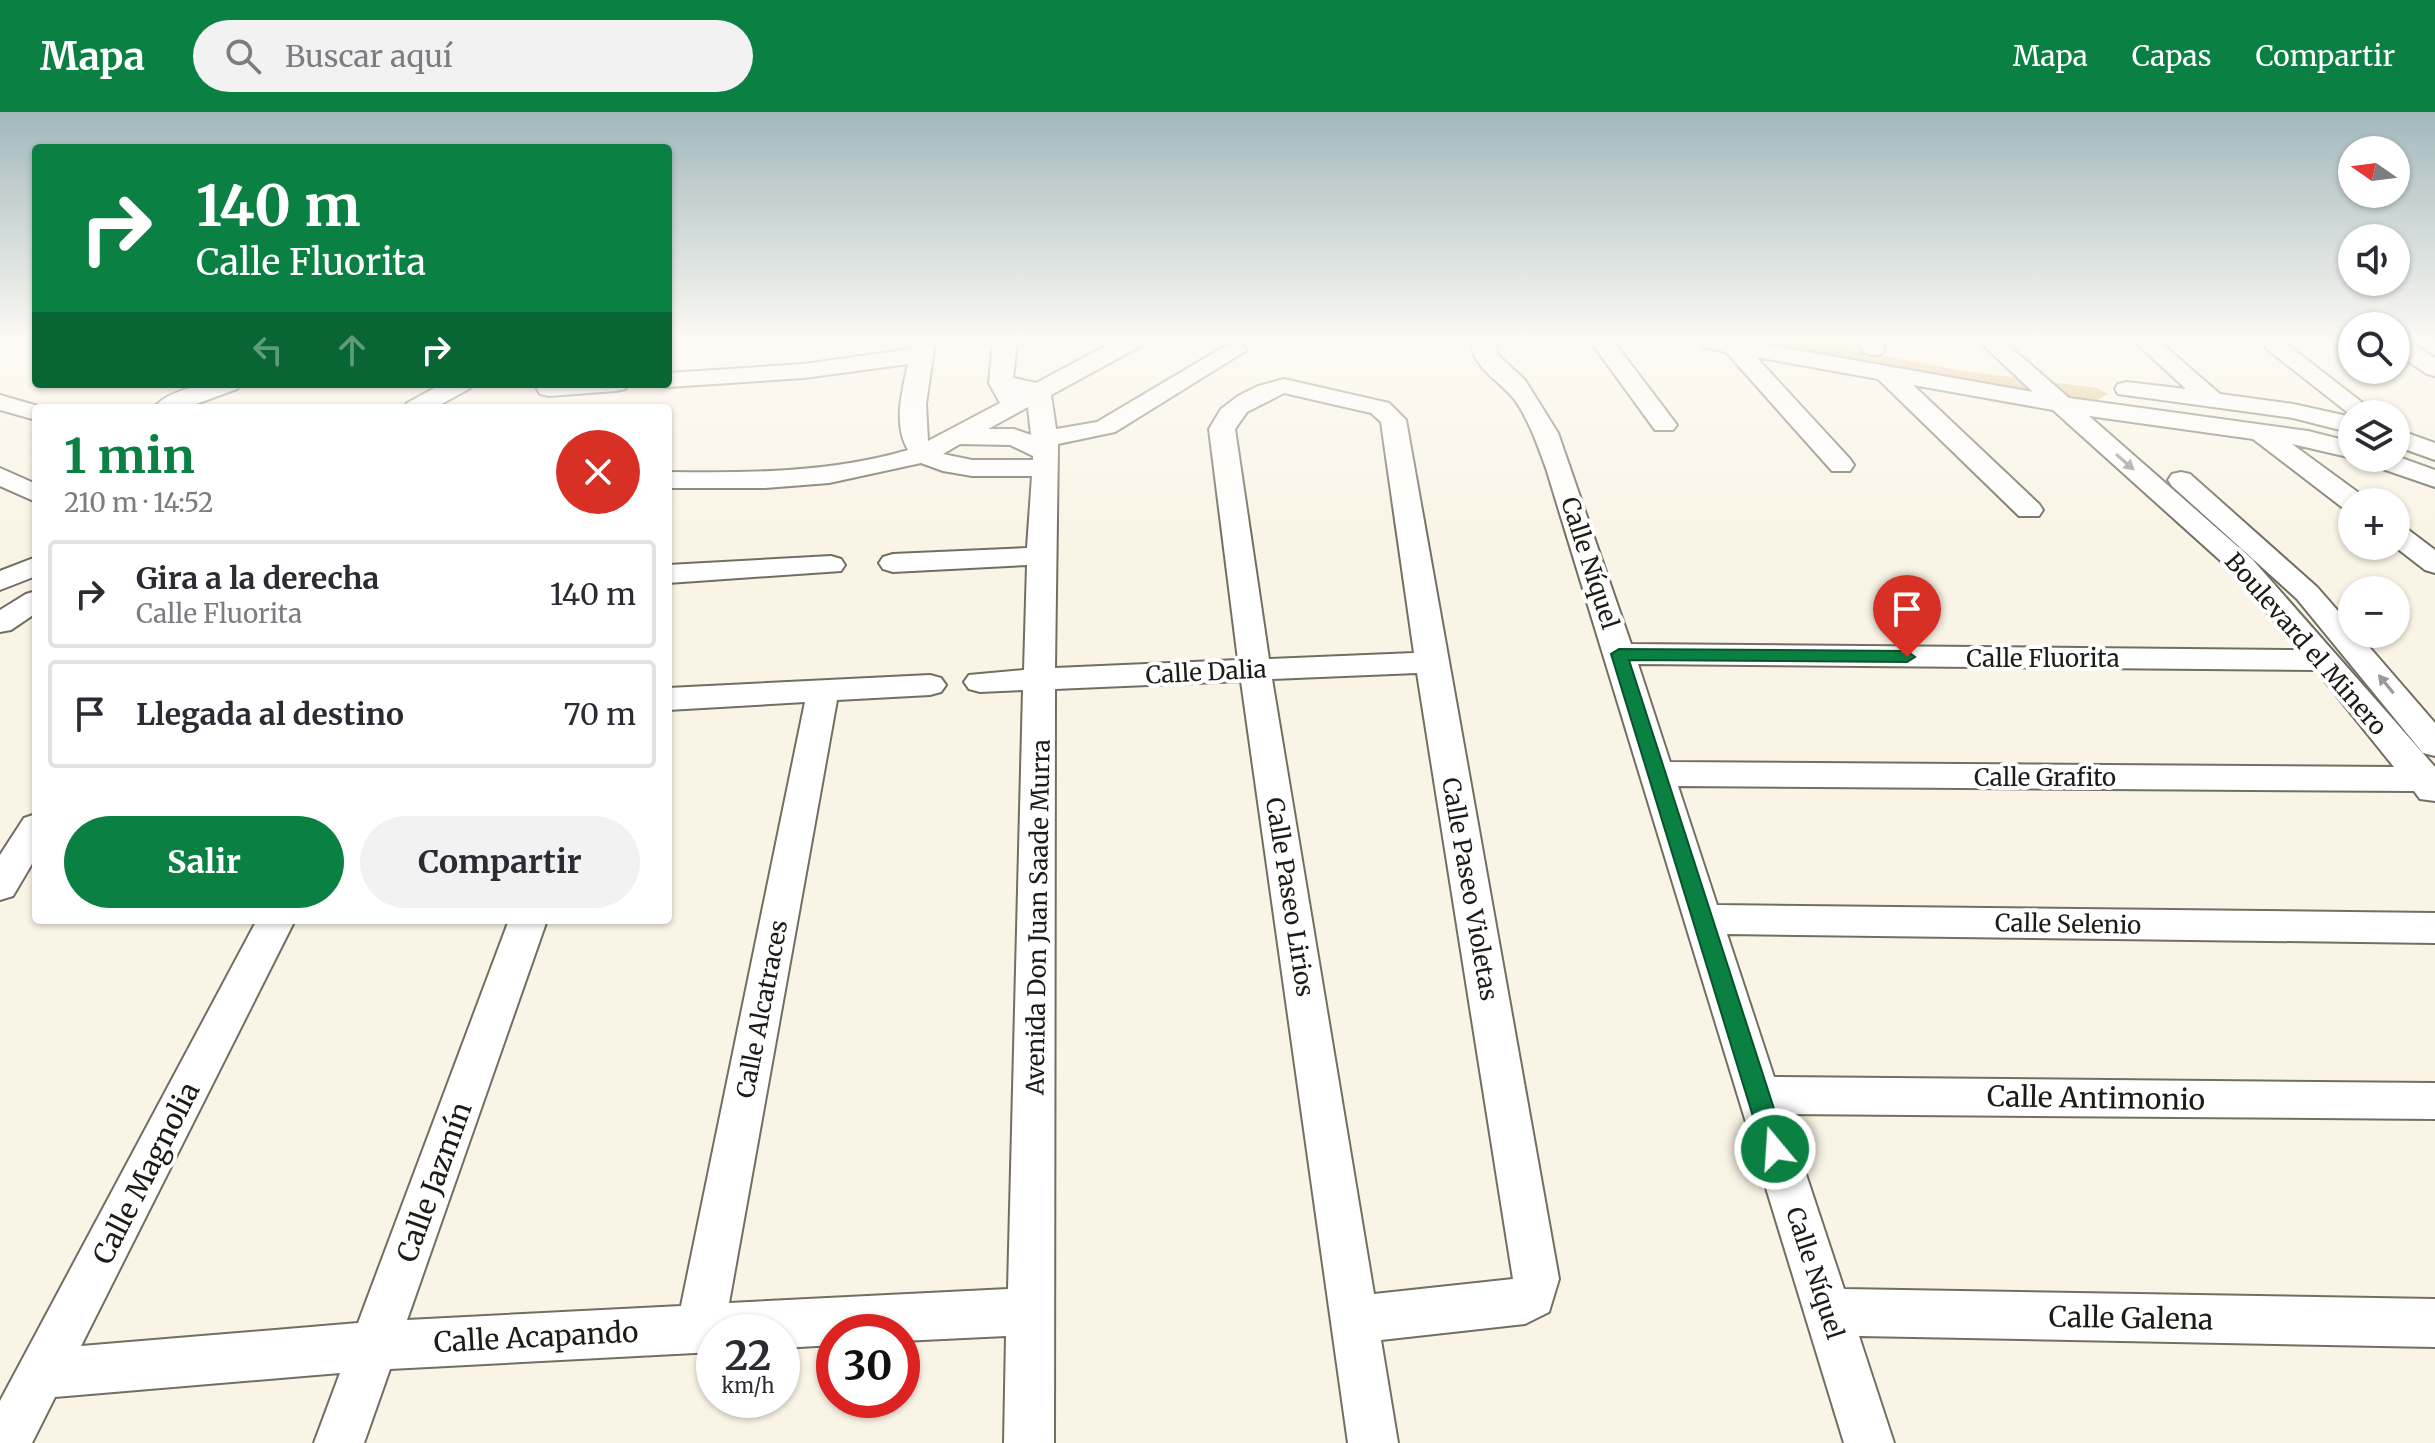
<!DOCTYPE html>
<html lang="es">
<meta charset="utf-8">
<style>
body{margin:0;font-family:Merriweather,serif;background:#f2f2f3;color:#2b2b33;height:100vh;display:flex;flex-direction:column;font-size:30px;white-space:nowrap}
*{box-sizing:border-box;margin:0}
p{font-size:26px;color:#7c7c81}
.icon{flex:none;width:44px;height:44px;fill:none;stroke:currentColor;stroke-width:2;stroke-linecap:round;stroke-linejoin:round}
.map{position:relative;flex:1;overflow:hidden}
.side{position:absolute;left:32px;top:292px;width:640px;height:520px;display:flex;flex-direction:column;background:#fff;border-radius:8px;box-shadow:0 2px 6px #0004}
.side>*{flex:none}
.guide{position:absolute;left:32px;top:32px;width:640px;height:244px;border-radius:8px;box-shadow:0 2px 6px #0004;background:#0b8043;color:#fff;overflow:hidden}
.needle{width:52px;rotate:284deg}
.buttons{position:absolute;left:2338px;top:24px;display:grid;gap:16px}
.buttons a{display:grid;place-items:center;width:72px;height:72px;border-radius:50%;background:#fff;box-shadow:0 2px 6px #0004;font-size:40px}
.speed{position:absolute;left:696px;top:1202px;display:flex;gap:16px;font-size:40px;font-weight:700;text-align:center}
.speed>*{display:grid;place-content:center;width:104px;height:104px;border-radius:50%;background:#fff;box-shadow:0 2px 6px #0004;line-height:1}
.speed small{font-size:20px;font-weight:400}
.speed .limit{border:12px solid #d22;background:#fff;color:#111}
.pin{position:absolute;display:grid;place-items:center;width:68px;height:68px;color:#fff;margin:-82px -34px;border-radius:50% 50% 50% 0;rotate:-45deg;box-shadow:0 0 8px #0007}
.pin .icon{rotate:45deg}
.me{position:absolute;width:88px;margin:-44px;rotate:342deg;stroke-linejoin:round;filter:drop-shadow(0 0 6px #0008)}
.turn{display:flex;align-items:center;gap:28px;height:168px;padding:0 32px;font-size:36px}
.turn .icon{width:104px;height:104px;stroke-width:2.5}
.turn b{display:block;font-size:56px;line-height:68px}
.lanes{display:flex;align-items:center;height:76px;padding:0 32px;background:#0003;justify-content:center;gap:40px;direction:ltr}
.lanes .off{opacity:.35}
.round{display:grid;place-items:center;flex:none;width:84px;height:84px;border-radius:42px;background:#f2f2f3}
.headline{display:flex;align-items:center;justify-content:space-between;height:136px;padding:0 32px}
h1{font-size:48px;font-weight:700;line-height:60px;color:#0b8043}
.primary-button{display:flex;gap:16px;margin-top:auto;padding:16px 32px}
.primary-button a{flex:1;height:92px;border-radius:48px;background:#0b8043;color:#fff;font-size:32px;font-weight:700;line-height:92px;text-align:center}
.primary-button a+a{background:#f2f2f3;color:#2b2b33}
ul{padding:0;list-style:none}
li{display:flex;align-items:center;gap:24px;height:108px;margin:0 16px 12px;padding:0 16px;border:4px solid #e1e1e2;border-radius:8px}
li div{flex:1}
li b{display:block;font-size:30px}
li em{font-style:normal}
header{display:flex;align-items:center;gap:48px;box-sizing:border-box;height:112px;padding:0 40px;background:#0b8043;color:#fff}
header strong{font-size:38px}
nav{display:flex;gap:44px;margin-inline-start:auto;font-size:28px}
.search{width:560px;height:72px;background:#f2f2f3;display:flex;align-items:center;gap:20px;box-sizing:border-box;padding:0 28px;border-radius:44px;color:#7c7c81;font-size:30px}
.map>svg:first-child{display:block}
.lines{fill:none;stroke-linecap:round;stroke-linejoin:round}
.canal{fill:#dabe7b;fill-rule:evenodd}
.minor-casing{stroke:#736e62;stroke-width:4}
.minor{fill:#fff;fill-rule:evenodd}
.oneway{fill:#999896}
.route{fill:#0b8043;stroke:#07532c;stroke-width:2}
.labels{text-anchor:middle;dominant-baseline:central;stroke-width:8;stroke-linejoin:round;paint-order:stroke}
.street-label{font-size:24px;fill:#1d1b16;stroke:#fff}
.near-street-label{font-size:28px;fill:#1d1b16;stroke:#fff}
</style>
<header>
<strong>Mapa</strong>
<div class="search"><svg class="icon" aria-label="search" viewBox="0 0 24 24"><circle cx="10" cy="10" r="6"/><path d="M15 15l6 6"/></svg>Buscar aquí</div>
<nav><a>Mapa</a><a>Capas</a><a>Compartir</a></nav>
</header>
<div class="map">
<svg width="2435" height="1331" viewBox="0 0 2435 1331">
<rect width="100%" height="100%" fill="#faf4e6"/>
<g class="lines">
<!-- canal -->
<polygon class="canal" points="1770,230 1814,230 1963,259 2097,276 2108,282 2097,288 1963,271 1780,236"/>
<defs>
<g id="minor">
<path d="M 911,230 L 935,230 L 926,292 L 928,329 L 1000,291 L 989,271 L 993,230 L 1017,230 L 1013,266 L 1036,271 L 1113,230 L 1142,230 L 1139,235 L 1051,283 L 1056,317 L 1097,310 L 1227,233 L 1243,233 L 1247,238 L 1115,320 L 1058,332 L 1055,556 L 1238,548 L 1209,317 L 1221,297 L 1238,284 L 1258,274 L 1284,267 L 1389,291 L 1406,308 L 1559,1167 L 1549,1200 L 1525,1212 L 1381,1228 L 1398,1331 L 1348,1331 L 1241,569 L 1055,577 L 1054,1331 L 1004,1331 L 1006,1224 L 902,1229 L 902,1220 L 834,1220 L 834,1233 L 782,1236 L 782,1220 L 714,1220 L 714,1240 L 390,1257 L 364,1331 L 314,1331 L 340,1261 L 55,1285 L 32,1331 L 0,1331 L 0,1289 L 257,808 L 295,808 L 81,1234 L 358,1211 L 509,808 L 547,808 L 407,1208 L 681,1194 L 805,590 L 668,598 L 668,576 L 930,563 L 941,566 L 946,573 L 941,580 L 930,583 L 837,588 L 729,1191 L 1008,1177 L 1023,578 L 980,580 L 969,577 L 964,570 L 969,563 L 1024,558 L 1027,453 L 893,460 L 883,457 L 879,451 L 883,445 L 893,442 L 1027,436 L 1032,364 L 972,364 L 943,359 L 921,351 L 829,371 L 765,376 L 668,376 L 668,360 C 749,361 830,361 908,338 C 893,312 902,280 908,252 L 804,266 L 668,275 L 659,273 L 668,272 L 668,261 L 804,252 L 910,237 ZM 1284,281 L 1371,301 L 1381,310 L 1414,541 L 1269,547 L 1235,317 L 1247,300 ZM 1028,295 L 1031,323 L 1014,317 L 988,317 ZM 960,332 L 1010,333 L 1033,344 L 1033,348 L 972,348 L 943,342 ZM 1417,561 L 1513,1167 L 1374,1182 L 1272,567 Z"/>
<path d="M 1471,230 L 1495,230 L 1498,243 L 1525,268 L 1558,321 L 1631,532 L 2299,538 L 2232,459 L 2053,298 L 1913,273 L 2039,392 L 2043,398 L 2039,404 L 2019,404 L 1878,267 L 1756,245 L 1850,347 L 1854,353 L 1850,359 L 1832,359 L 1726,240 L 1703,235 L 1700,230 L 1752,230 L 2033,280 L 1980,230 L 2005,230 L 2069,286 L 2308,319 L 2352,330 L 2352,346 L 2292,332 L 2363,384 L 2367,390 L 2352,390 L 2352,398 L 2343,396 L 2253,327 L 2089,304 L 2252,447 L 2435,655 L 2435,689 L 2420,687 L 2414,679 L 1678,674 L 1717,793 L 2435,801 L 2435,831 L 1727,822 L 1774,965 L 2435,971 L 2435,1007 L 1786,1002 L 1844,1177 L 2435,1187 L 2435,1235 L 1859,1224 L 1894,1331 L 1844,1331 L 1546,356 C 1538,334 1530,311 1517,291 C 1504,271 1472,257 1471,230 ZM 1638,552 L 2316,558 L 2394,655 L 1670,650 Z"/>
<polygon points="1591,230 1614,230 1677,313 1673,318 1655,318"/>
<path d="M 1856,230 L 1880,230 L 1885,237 L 1881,242 C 1868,245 1863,241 1856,230 Z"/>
<polygon points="2135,230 2160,230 2220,282 2293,292 2352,305 2352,321 2293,306 2118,282 2115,277 2118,272 2127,270 2186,277"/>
<polygon points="2258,230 2284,230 2377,302 2352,304"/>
<polygon points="2396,230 2411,230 2435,246 2435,264 2427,262 2396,241"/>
<path d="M 203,272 L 240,272 L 237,277 L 185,296 L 154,296 C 164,282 187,277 203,272 Z"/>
<polygon points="442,272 472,272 469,277 434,296 404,296 407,291"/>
<polygon points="540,272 628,272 625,277 616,279 549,284 540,282 537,277"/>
<polygon points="0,283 45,296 36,296 36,308 0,298"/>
<polygon points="2396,317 2435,331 2435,348 2396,334"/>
<polygon points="2396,344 2435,358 2435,375 2368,352 2364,346"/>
<polygon points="0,356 36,372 36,390 0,374"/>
<polygon points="2181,360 2190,362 2317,475 2352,515 2352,522 2358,522 2435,611 2435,644 2423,641 2297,487 2172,374 2168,368 2172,362"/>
<polygon points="2396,414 2406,416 2435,438 2435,461 2425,458 2394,434"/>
<polygon points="831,444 841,447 845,453 841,459 668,471 668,453"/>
<polygon points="36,445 36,464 0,478 0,459"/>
<polygon points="36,479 36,501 11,518 0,520 0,498 26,482"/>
<polygon points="36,702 36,745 13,784 0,788 0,743 24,706"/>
</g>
</defs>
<!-- minor casing -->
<use href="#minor" class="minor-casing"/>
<!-- minor -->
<use href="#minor" class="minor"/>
</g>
<!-- one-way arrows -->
<defs><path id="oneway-solid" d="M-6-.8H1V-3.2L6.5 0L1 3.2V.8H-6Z" transform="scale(2)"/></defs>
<g class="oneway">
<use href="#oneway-solid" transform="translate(2125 350) rotate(41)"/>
<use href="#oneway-solid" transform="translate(2386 572) rotate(-129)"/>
</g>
<!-- sky -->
<linearGradient id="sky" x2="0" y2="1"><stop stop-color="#a2b8bc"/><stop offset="0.55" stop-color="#fdfaf4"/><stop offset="1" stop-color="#fdfaf4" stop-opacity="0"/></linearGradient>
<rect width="2435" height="417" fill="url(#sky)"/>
<!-- route -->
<polygon class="route" points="1619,537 1907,539 1915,545 1907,550 1629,548 1787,1037 1783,1044 1775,1047 1767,1044 1763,1037 1611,542"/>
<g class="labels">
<!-- street labels -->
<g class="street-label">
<text transform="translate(1590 451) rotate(72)">Calle Níquel</text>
<text transform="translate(2306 532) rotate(49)">Boulevard el Minero</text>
<text x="2043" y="546">Calle Fluorita</text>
<text transform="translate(1206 560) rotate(-3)">Calle Dalia</text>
<text x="2045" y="665">Calle Grafito</text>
<text transform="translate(1470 777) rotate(80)">Calle Paseo Violetas</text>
<text transform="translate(1290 785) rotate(81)">Calle Paseo Lirios</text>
<text transform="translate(1038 805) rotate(-89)">Avenida Don Juan Saade Murra</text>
<text transform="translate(2068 812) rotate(1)">Calle Selenio</text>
<text transform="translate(762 897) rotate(-79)">Calle Alcatraces</text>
<text transform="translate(1815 1161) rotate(72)">Calle Níquel</text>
</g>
<!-- near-street labels -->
<g class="near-street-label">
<text transform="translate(2096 986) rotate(1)">Calle Antimonio</text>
<text transform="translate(146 1061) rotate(-63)">Calle Magnolia</text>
<text transform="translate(434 1070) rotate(-70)">Calle Jazmín</text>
<text transform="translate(2131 1206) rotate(1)">Calle Galena</text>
<text transform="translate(536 1225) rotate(-3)">Calle Acapando</text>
</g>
</g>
</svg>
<div class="buttons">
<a><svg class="needle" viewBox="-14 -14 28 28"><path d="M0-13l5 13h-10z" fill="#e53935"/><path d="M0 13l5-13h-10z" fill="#7c7c81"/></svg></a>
<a><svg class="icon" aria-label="sound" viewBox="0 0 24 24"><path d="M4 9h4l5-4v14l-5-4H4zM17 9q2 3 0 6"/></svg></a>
<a><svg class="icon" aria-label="search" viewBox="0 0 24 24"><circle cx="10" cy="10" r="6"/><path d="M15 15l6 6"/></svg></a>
<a><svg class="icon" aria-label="layers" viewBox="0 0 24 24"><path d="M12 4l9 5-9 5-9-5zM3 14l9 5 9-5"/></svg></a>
<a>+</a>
<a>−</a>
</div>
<div class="speed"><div>22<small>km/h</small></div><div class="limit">30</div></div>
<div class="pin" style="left:1907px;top:545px;background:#d93025"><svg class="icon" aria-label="arrive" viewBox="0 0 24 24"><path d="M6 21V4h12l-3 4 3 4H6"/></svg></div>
<svg class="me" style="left:1775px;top:1037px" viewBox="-20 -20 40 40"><circle r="17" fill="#0b8043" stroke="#fff" stroke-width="3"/><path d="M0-11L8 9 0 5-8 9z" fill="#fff"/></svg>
<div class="guide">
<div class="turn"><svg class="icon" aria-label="right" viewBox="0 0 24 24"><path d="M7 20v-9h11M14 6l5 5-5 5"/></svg><div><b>140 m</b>Calle Fluorita</div></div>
<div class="lanes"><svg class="icon off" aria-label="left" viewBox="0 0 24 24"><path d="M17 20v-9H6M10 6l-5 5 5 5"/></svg><svg class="icon off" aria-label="ahead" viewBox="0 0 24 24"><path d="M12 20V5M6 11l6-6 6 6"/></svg><svg class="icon" aria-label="right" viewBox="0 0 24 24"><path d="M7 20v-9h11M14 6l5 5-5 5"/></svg></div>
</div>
<section class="side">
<div class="headline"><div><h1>1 min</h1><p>210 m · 14:52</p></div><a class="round" style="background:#d93025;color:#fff"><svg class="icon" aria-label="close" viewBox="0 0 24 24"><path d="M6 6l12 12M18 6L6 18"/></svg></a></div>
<ul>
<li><svg class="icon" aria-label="right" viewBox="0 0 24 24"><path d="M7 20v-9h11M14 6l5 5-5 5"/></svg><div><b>Gira a la derecha</b><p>Calle Fluorita</p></div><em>140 m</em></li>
<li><svg class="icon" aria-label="arrive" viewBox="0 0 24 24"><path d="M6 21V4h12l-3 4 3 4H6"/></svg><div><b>Llegada al destino</b></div><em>70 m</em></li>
</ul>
<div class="primary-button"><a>Salir</a><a>Compartir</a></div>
</section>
</div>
